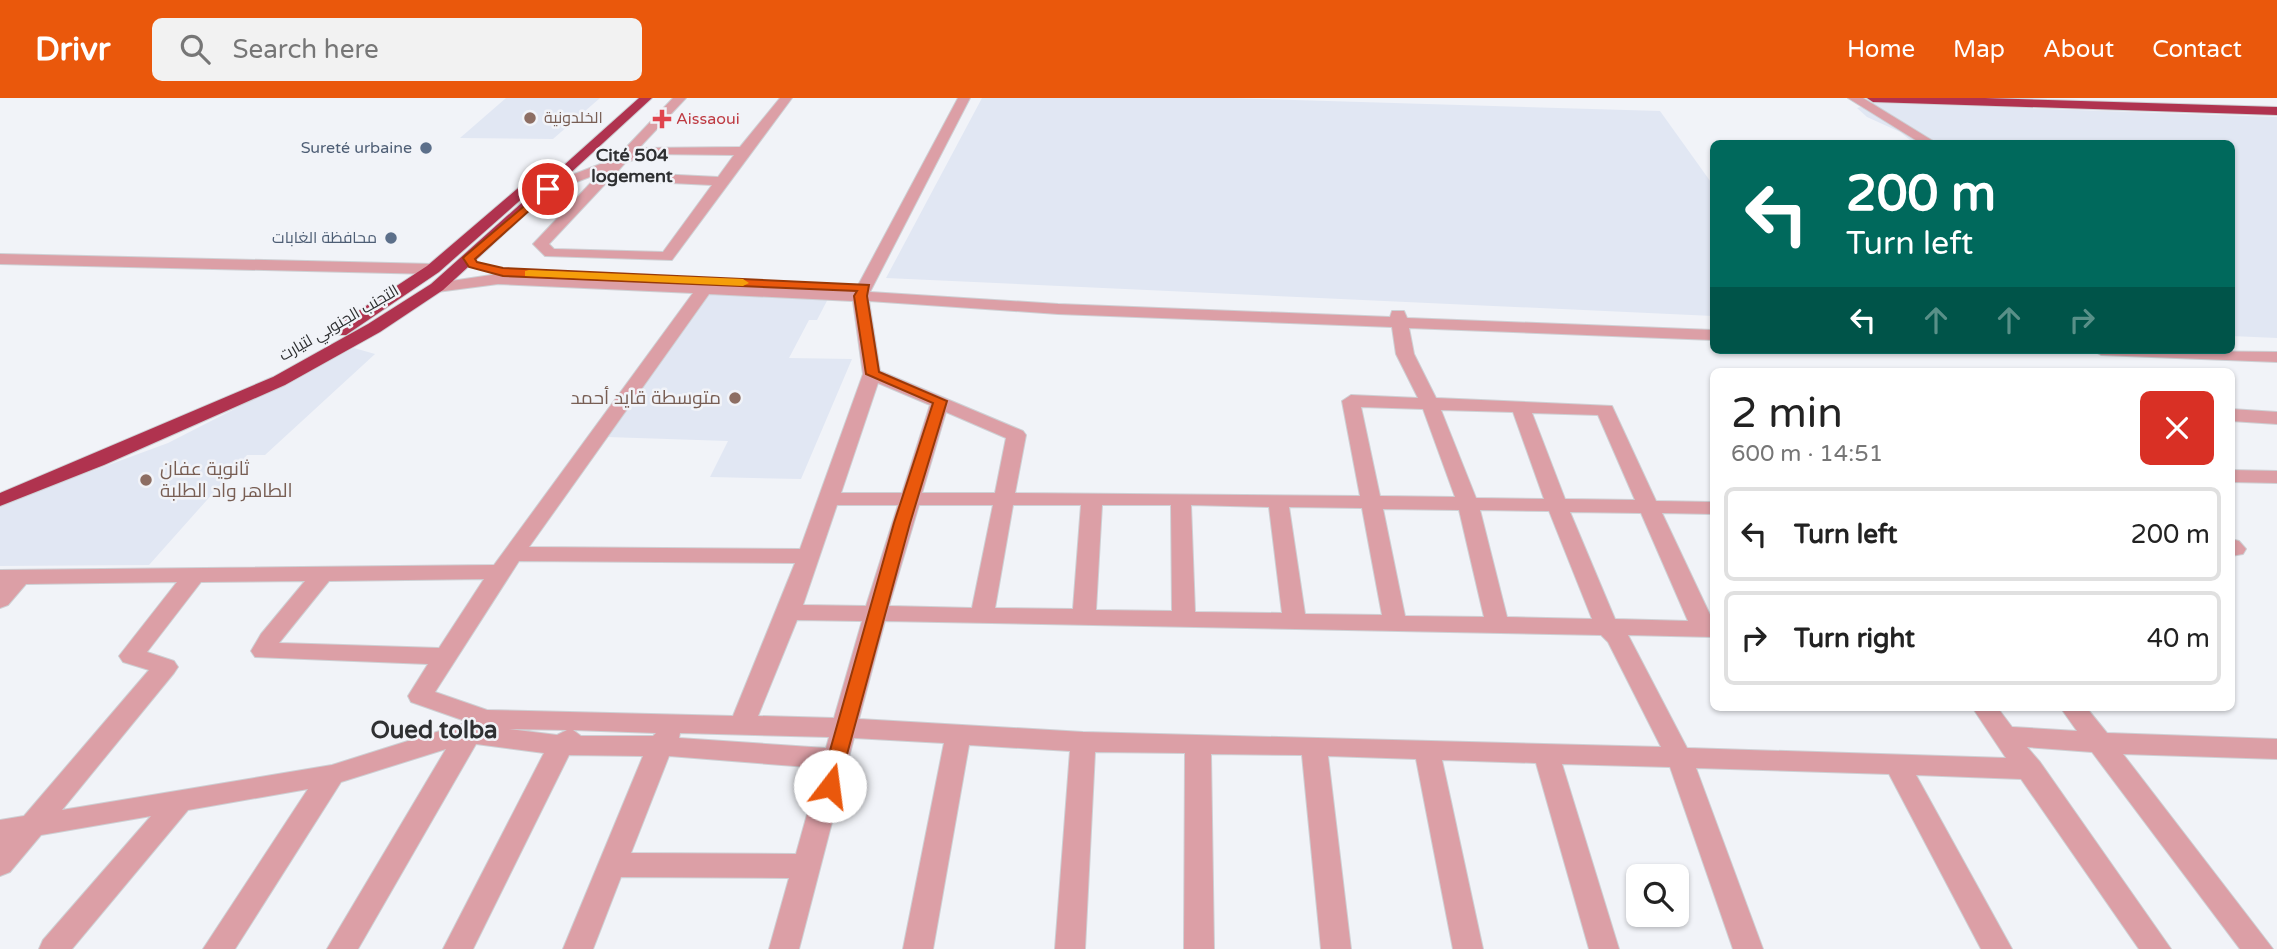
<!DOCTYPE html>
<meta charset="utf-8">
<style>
body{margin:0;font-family:"Varela Round",Cairo,sans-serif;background:#f2f2f2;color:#222;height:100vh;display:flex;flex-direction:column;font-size:26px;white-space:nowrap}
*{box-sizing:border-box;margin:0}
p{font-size:23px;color:#767676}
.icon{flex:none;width:38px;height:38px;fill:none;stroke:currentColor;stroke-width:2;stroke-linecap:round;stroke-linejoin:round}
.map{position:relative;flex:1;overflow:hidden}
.side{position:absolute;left:1710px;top:270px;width:525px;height:343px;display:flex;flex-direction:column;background:#fff;border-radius:10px;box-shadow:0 2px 5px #0004}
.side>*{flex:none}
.hud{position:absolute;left:1710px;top:42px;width:525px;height:214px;border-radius:10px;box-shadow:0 2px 5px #0004;background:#00695c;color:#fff;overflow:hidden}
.fabs{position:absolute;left:1626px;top:766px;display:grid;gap:14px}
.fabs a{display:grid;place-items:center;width:63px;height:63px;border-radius:10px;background:#fff;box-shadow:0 2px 5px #0004;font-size:35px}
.pin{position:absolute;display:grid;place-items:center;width:60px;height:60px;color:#fff;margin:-30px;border:4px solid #fff;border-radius:50%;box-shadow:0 2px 7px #0007}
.me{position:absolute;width:77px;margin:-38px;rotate:15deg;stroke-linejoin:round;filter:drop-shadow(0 0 5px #0008)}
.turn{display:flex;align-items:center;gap:24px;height:147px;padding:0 21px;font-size:32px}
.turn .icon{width:91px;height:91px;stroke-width:2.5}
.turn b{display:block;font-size:49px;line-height:60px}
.lanes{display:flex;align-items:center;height:66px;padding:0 21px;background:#0003;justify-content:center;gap:35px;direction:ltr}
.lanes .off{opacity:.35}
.round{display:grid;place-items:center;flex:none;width:74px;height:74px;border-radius:10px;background:#f2f2f2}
.headline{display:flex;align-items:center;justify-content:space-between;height:119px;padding:0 21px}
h1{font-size:42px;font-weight:600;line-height:52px}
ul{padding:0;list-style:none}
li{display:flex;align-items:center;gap:21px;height:94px;margin:0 14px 10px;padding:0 7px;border:4px solid #e0e0e0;border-radius:10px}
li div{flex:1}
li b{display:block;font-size:26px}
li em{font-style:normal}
header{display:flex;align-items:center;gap:42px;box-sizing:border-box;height:98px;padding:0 35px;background:#ea580c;color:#fff}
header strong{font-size:33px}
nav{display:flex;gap:38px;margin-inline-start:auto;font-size:24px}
.search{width:490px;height:63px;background:#f2f2f2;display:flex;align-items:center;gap:18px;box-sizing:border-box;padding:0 24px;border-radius:10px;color:#767676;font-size:26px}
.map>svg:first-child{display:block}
.built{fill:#e1e7f3}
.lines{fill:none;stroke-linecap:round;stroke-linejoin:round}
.minor-casing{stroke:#ced0d4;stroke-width:2}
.highway-casing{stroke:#ced0d4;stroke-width:2}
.minor{fill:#dc9fa6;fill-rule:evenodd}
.highway{fill:#b0334f;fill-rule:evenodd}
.route{fill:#ea580c;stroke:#983908;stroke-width:2}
.slow{fill:#f59e0b}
.education-dot{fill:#8d6e63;stroke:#f1f3f8;stroke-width:2.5}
.health-dot{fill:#e0444e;stroke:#f1f3f8;stroke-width:2.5}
.service-dot{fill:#5c6f8a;stroke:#f1f3f8;stroke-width:2.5}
.labels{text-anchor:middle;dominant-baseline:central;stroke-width:5;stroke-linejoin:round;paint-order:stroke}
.far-education-label{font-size:16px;fill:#785e54;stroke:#f1f3f8;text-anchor:start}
.far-health-label{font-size:16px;fill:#be3a42;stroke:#f1f3f8;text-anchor:start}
.far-service-label{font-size:16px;fill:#4e5e75;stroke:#f1f3f8;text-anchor:end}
.far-street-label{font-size:16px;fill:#2f3032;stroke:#f1f3f8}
.far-neighbourhood-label{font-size:18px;font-weight:bold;fill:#2f3032;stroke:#f1f3f8}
.education-label{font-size:19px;fill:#785e54;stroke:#f1f3f8;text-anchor:end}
.near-neighbourhood-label{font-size:24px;font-weight:bold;fill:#2f3032;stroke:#f1f3f8}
</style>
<header>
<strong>Drivr</strong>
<div class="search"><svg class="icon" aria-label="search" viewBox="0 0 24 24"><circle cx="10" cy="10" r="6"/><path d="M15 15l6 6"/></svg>Search here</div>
<nav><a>Home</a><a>Map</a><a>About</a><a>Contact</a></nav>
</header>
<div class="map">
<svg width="2277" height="851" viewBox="0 0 2277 851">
<rect width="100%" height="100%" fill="#f1f3f8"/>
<!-- built -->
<g class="built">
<polygon points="506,0 600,0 553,41 460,40"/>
<polygon points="982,0 1228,0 1660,13 1713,87 1713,218 886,180"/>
<polygon points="1873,5 2277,19 2277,240 2231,238 2231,46 1914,45 1900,34 1867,19 1857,10"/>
<polygon points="707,194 830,197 817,222 809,222 789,260 852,261 801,381 710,379 728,343 607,339"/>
<polygon points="354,250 375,256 265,357 247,357 149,467 0,468 0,407 168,345"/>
</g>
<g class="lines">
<defs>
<g id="minor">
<path d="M 673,0 L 686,0 L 639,50 L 740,49 L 780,0 L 792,0 L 672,162 L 545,158 L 533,146 L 600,75 L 548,95 L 543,94 L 543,88 L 616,60 ZM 649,56 L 734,57 L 718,79 L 617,74 L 625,65 ZM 609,82 L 712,87 L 663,154 L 554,151 L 549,146 Z"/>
<path d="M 958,0 L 970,0 L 870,194 L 1058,206 L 1390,219 L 1392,213 L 1404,213 L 1407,220 L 1713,232 L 1713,242 L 1409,230 L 1414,256 L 1436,300 L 1612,308 L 1656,403 L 1713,404 L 1713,416 L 1662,415 L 1713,523 L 1713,539 L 1628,537 L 1687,650 L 2006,660 L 1972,609 L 1997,609 L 2012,629 L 2077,633 L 2060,609 L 2086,609 L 2107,635 L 2277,641 L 2277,661 L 2123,656 L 2273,851 L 2240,851 L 2092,654 L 2027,649 L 2040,664 L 2171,851 L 2139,851 L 2021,681 L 1916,677 L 2012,851 L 1981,851 L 1889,676 L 1696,670 L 1763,851 L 1733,851 L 1670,669 L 1562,666 L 1619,851 L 1589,851 L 1536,665 L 1442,662 L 1483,851 L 1453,851 L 1416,661 L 1328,658 L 1351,851 L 1321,851 L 1302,657 L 1211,656 L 1214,851 L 1184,851 L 1185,655 L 1095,654 L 1085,851 L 1055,851 L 1070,653 L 969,647 L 933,851 L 903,851 L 944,645 L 854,640 L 799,851 L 769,851 L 789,780 L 621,779 L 593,851 L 563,851 L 643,658 L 569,657 L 473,851 L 443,851 L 544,655 L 476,646 L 358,851 L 327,851 L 446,651 L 341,684 L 235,851 L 203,851 L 308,691 L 188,712 L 72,851 L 39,851 L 43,842 L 151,718 L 41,737 L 10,774 L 0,778 L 0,722 L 24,718 L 149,572 L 123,564 L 119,558 L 177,484 L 26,486 L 8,507 L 0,510 L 0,472 L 494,467 L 693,195 L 498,186 L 437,194 L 431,192 L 431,186 L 498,176 L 855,193 ZM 709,196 L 853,203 L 863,276 L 800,451 L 529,449 ZM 869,203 L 1058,216 L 1392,229 L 1396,256 L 1418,300 L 1351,297 L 1342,303 L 1360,398 L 1015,395 L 1026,337 L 1023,333 L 880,273 ZM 878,285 L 930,307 L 902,395 L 841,395 ZM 1361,309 L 1423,311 L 1455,399 L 1380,398 ZM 1441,312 L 1513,314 L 1544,401 L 1476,400 ZM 946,314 L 1006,340 L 995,395 L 922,395 ZM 1532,315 L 1598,317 L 1635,402 L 1565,401 ZM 837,407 L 898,407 L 866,508 L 803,507 ZM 919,407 L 993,407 L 972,510 L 889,508 ZM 1013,407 L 1081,407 L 1073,511 L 995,510 ZM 1102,407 L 1171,407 L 1172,513 L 1096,512 ZM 1191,407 L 1269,409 L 1282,515 L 1195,514 ZM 1289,409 L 1362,410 L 1382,517 L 1305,516 ZM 1383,411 L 1459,412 L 1484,519 L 1405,518 ZM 1480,412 L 1549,413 L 1592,521 L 1507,519 ZM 1570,414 L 1641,415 L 1688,523 L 1615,521 ZM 519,463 L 795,465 L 733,618 L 487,612 L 435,594 ZM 484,481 L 439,550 L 279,545 L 329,483 ZM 305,483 L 261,536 L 251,553 L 255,559 L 428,566 L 408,598 L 411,604 L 468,624 L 332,667 L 62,712 L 174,575 L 178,569 L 174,563 L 147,554 L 201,484 ZM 797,522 L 862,523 L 834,620 L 758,618 ZM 885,523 L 1601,537 L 1608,544 L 1661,649 L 1083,634 L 859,621 ZM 509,631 L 567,632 L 557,637 ZM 573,632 L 656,635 L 653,638 L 581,638 ZM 680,635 L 829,639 L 826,650 L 679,640 ZM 669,658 L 820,670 L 796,756 L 631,755 Z"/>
<polygon points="1848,0 1863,0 1938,46 1922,46"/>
<polygon points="0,156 433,166 441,171 433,176 0,166"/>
<polygon points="2092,252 2277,254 2277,264 2101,257"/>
<polygon points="2231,311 2277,314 2277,326 2231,323"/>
<polygon points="2231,372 2277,373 2277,385 2231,384"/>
<polygon points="2231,441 2239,443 2246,451 2243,456 2231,458"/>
</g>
<g id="highway">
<polygon points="639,0 652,0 443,192 380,234 285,287 104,367 0,408 0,395 273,279 368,226 431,186"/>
<polygon points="1867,0 1985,0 2277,9 2277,17 1873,4"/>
<polygon points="531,79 543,82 439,174 346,237 334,237 332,233 334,229 427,168"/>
</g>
</defs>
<!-- minor casing -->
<use href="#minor" class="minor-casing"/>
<!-- highway casing -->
<use href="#highway" class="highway-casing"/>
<!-- minor -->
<use href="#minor" class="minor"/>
<!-- highway -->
<use href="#highway" class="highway"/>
</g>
<!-- route -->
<polygon class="route" points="548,88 553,91 551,93 475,161 477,164 503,170 869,187 867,198 879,274 947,303 910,425 837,693 823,693 820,688 894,425 933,305 866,276 854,198 857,193 503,178 469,169 463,160 465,158"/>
<!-- slow -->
<polygon class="slow" points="529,172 743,181 749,185 743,188 525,178 525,173"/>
<!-- markers -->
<g class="education-dot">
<circle cx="530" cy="20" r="7"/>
<circle cx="735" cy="300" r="7"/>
<circle cx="146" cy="382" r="7"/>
</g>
<path class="health-dot" d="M658.5 10.5h7v7h7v7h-7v7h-7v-7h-7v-7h7z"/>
<g class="service-dot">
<circle cx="426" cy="50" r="7"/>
<circle cx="391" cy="140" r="7"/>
</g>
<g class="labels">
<!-- far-education labels -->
<g class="far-education-label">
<text x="544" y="20">الخلدونية</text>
</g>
<!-- far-health labels -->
<g class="far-health-label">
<text x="676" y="21">Aissaoui</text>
</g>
<!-- far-service labels -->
<g class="far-service-label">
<text x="412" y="50">Sureté urbaine</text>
<text x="377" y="140">محافظة الغابات</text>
</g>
<!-- far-street labels -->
<g class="far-street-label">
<text transform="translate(339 225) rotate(-30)">التجنب الجنوبي لتيارت</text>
</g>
<!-- far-neighbourhood labels -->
<g class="far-neighbourhood-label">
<text x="632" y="57">Cité 504<tspan x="632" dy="21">logement</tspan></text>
</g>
<!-- education labels -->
<g class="education-label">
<text x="721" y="300">متوسطة قايد أحمد</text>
<text x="160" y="371" text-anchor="start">ثانوية عفان<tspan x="160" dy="22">الطاهر واد الطلبة</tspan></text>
</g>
<!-- near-neighbourhood labels -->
<g class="near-neighbourhood-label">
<text x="434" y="632">Oued tolba</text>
</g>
</g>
</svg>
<div class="fabs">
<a><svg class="icon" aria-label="search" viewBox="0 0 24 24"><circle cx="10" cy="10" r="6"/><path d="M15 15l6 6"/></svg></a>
</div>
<div class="pin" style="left:548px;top:91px;background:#d93025"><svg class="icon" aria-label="arrive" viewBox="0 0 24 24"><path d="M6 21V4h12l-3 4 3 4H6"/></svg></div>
<svg class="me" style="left:830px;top:688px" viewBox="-20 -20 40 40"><circle r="19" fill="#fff"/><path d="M0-13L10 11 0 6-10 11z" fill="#ea580c"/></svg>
<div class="hud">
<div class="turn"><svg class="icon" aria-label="left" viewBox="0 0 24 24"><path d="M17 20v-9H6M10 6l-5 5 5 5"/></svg><div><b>200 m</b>Turn left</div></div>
<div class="lanes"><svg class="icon" aria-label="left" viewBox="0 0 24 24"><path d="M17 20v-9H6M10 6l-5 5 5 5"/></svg><svg class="icon off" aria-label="ahead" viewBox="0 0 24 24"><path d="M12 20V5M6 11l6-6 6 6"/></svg><svg class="icon off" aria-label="ahead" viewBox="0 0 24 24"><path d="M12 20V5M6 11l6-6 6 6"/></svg><svg class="icon off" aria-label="right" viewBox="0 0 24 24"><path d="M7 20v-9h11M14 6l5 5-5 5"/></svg></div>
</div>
<section class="side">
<div class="headline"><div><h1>2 min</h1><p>600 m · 14:51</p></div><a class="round" style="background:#d93025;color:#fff"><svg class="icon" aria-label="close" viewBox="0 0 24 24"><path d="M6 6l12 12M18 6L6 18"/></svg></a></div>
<ul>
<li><svg class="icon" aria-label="left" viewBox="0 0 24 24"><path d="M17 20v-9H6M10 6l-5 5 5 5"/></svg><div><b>Turn left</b></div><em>200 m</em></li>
<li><svg class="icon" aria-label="right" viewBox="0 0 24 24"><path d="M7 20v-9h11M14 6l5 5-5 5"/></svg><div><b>Turn right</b></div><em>40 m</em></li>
</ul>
</section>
</div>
